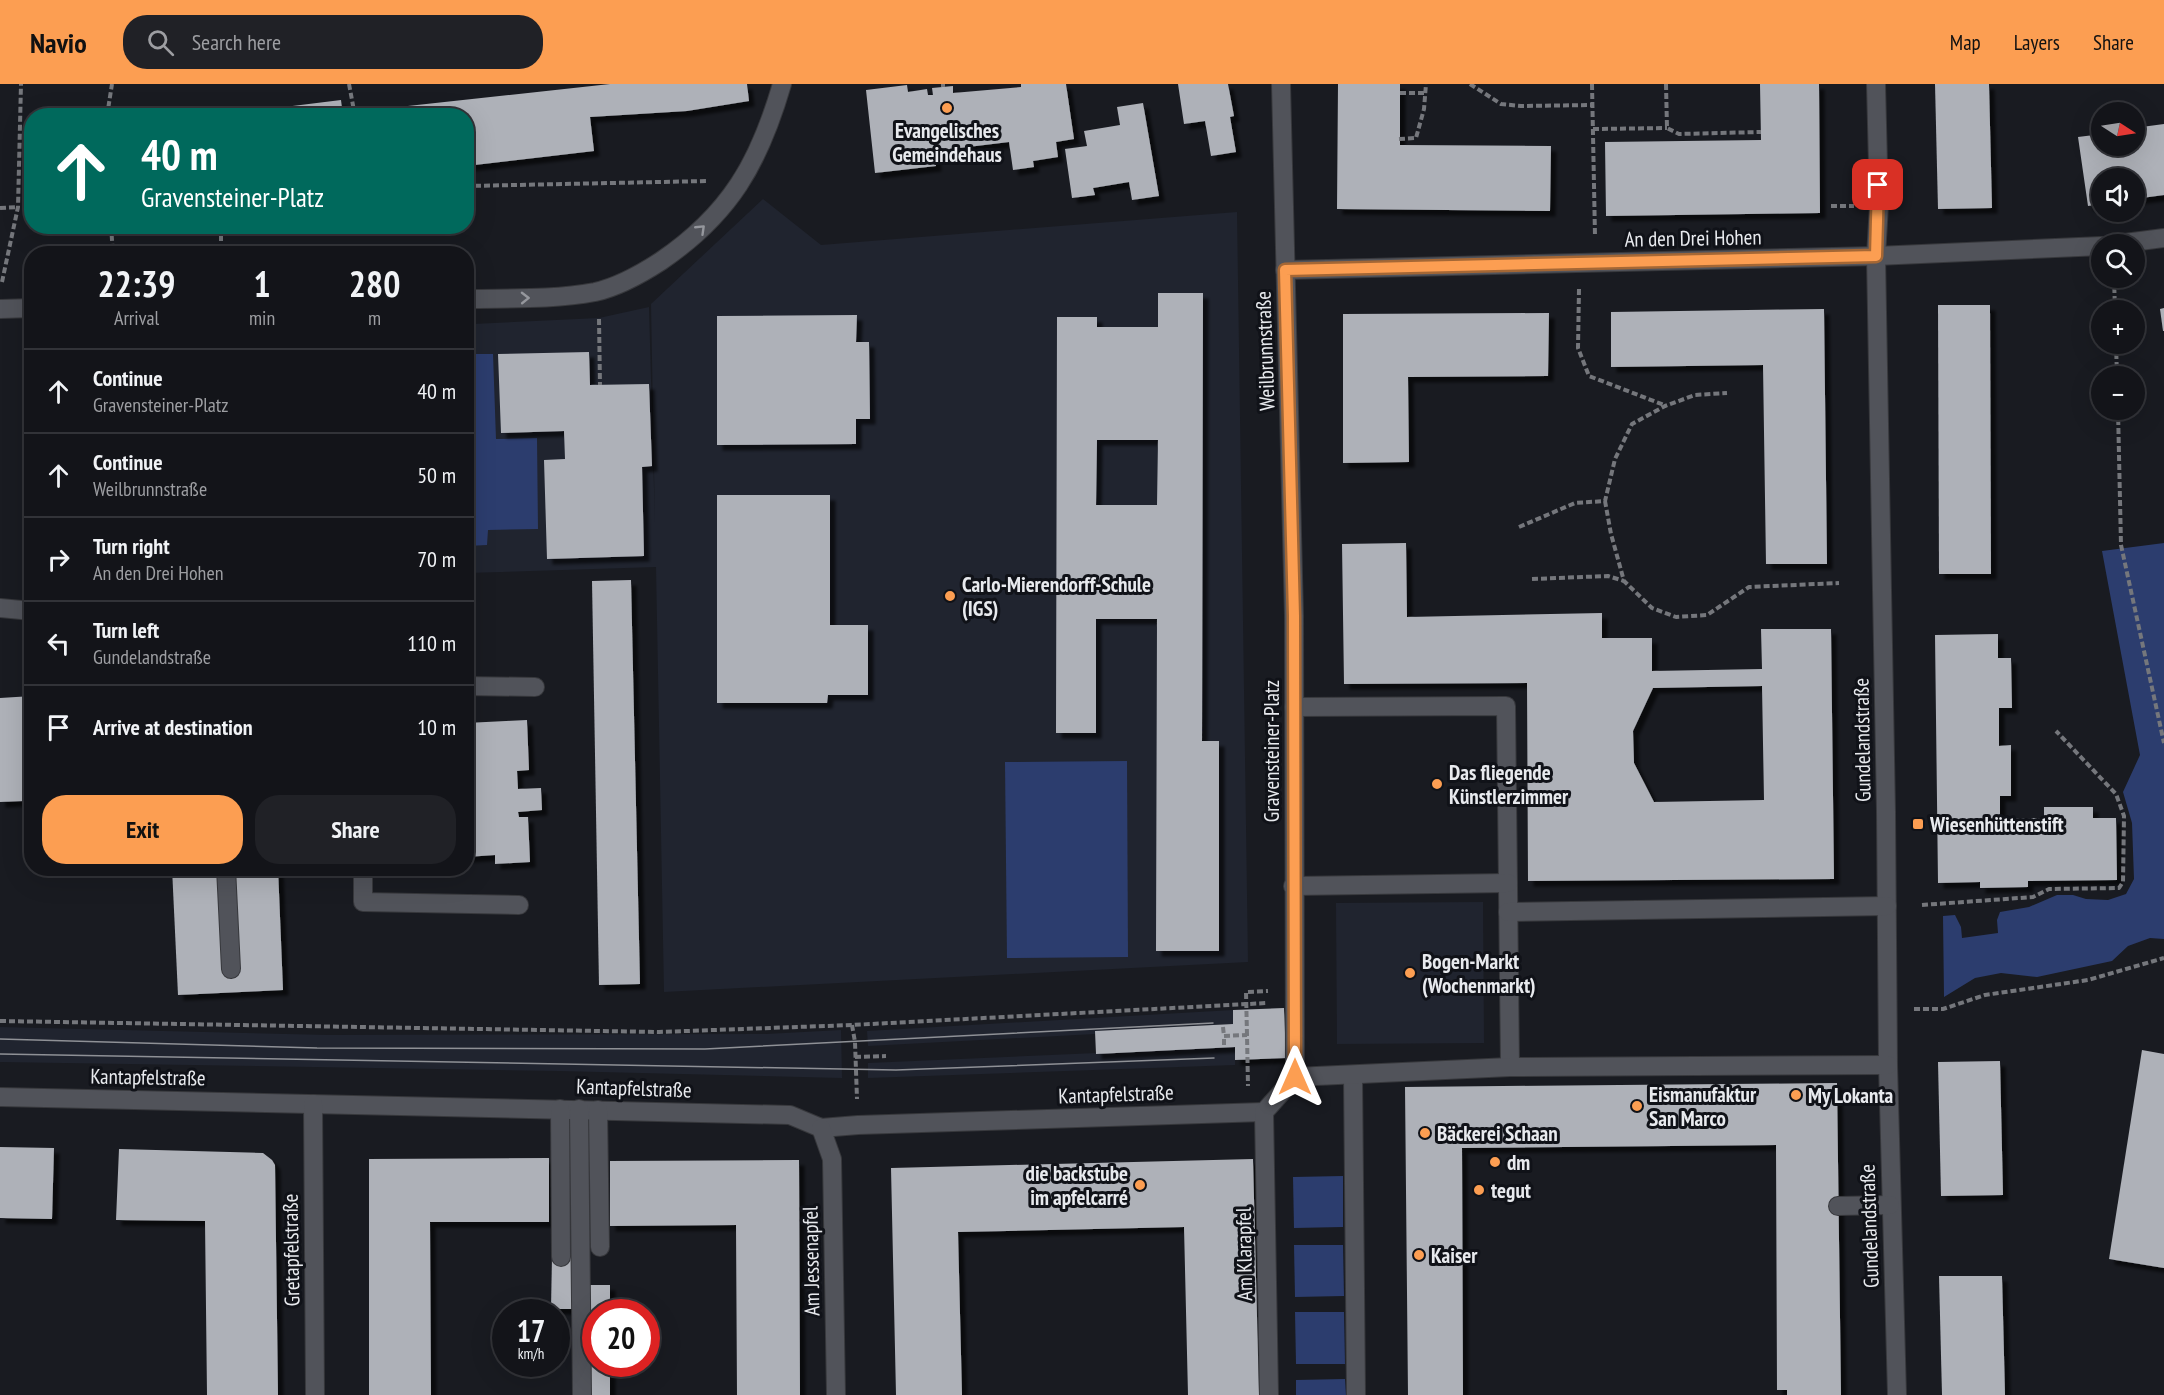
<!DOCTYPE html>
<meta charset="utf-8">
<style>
body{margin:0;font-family:"PT Sans Narrow",sans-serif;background:#202126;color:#f1f3f6;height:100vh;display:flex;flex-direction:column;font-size:22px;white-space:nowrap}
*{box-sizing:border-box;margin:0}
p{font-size:20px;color:#9d9ea2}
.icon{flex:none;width:33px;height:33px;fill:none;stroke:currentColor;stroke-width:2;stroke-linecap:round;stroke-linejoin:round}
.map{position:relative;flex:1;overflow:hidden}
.details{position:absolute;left:24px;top:162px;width:450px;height:630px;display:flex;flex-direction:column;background:#131419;border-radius:24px;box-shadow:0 6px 24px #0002,0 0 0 2px #323338}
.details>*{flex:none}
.top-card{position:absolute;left:24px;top:24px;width:450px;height:126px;border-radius:24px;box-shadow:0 6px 24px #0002,0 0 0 2px #323338;background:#00695c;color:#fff;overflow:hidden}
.needle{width:39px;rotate:102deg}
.fabs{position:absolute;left:2091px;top:18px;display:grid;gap:12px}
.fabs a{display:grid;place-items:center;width:54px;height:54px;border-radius:50%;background:#131419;box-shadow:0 6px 24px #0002,0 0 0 2px #323338;font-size:30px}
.speed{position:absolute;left:492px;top:1215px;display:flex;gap:12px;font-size:30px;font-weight:700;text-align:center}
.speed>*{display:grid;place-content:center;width:78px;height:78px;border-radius:50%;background:#131419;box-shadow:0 6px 24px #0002,0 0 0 2px #323338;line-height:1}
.speed small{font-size:15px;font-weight:400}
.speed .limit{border:9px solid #d22;background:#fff;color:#111}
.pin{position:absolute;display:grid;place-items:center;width:51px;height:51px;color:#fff;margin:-26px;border-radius:12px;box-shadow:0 3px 9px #0006}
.me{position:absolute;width:66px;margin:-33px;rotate:0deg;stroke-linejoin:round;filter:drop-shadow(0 0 4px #0008)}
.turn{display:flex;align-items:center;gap:21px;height:126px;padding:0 18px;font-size:27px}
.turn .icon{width:78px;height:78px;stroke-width:2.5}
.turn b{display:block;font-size:42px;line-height:51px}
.eta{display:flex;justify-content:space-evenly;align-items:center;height:102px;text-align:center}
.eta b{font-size:36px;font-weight:700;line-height:42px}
.button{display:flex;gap:12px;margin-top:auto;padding:12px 18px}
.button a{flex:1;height:69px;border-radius:24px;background:#fc9e52;color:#111;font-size:24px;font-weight:700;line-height:69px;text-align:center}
.button a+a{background:#202126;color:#f1f3f6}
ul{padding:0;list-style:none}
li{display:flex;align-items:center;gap:18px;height:84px;padding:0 18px;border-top:2px solid #323338}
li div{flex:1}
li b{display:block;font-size:22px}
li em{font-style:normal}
header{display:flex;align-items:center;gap:36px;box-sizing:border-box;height:84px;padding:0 30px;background:#fc9e52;color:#111}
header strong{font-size:28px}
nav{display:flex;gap:33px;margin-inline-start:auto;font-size:21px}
.search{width:420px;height:54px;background:#202126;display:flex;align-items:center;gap:15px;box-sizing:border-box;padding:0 21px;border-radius:24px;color:#9d9ea2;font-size:22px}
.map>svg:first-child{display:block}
.built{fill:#20242f}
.green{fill:#2c3d6e}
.building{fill:#aeb1b8;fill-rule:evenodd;filter:url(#shadow)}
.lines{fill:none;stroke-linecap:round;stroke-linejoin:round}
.minor-casing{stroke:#37383c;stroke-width:20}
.path{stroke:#75777c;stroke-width:4;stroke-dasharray:6 3;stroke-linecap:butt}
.minor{stroke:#51535a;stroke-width:18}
.tram{stroke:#8f9196;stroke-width:1.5}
.oneway{stroke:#95979d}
.route-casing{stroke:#a46735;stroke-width:15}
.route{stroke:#fc9e52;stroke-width:10}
.poi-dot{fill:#fc9e52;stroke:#101218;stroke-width:2}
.labels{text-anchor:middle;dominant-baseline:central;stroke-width:6;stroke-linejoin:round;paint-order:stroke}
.poi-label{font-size:21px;font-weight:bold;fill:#e8eaee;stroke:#101218;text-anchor:start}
.street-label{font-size:21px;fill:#e8eaee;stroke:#101218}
</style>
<header>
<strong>Navio</strong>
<div class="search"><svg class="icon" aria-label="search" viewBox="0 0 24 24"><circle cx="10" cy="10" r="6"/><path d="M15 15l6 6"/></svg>Search here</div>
<nav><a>Map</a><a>Layers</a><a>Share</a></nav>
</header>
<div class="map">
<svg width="2164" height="1311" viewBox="0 0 2164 1311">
<defs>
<filter id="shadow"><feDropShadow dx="5.5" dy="5.5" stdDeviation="1.5" flood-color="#0009"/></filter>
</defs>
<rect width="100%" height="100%" fill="#191b21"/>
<!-- built -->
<g class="built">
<polygon points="763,115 821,161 1237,128 1248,878 664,908 656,483 467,489 466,243 473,240 599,234 649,223 655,441 651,220"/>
<polygon points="1483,818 1484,959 1337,960 1336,819"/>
<polygon points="1233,926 1233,940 1095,947 1095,950 868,962 867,947"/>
<polygon points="0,943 328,951 766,950 841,946 842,994 559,987 0,978"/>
<polygon points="1235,963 1235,981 868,994 868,979"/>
</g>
<!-- green -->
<g class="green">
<polygon points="467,270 493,270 496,355 537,354 538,445 488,446 487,461 467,462"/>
<polygon points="2164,459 2164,855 2150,854 2128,862 2112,877 2037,893 2001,889 1975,894 1944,913 1943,832 1955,831 1961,843 1962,854 1998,849 1997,836 2000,828 2029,823 2057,811 2073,811 2086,815 2108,816 2126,810 2134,795 2132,739 2123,708 2140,671 2102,467"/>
<polygon points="1127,677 1128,873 1007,874 1005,678"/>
<polygon points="1343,1092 1343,1143 1294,1144 1293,1093"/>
<polygon points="1294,1161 1343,1161 1344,1212 1295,1213"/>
<polygon points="1295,1228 1344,1228 1345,1280 1296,1280"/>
<polygon points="1345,1295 1346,1311 1296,1311 1296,1296"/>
</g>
<!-- building -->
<g class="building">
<polygon points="610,0 747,0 749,17 687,27 590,33 594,67 466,82 466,32 363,32 362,27"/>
<polygon points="1021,0 1066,0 1074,55 1056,58 1058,73 1033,77 1034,83 1013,86 1009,58 935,67 936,82 875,89 866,6 907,1 908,8 927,5 928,11 933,11 932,4 953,2 953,9 1021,3"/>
<polygon points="1178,0 1228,0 1234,32 1230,33 1236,68 1211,72 1205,37 1184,40"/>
<polygon points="1338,0 1400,0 1400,61 1551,62 1550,127 1337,125"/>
<polygon points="1760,0 1819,0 1820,129 1606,132 1605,58 1761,56"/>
<polygon points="1935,0 1989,0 1992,124 1938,125"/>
<polygon points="341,16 343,32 228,32 228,30"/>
<polygon points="1143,19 1159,112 1132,116 1129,98 1093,104 1095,111 1072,114 1065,65 1087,62 1084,47 1120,41 1117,23"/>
<polygon points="2164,40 2164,111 2134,115 2134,94 2102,94 2102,120 2088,122 2078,53 2102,50 2102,62 2134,62 2134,44"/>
<path d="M 1158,209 L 1203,209 L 1202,657 L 1219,657 L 1219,867 L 1156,867 L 1157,535 L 1096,535 L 1096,649 L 1056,649 L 1057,233 L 1097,233 L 1097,243 L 1158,243 ZM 1097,356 L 1158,356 L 1157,421 L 1096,421 Z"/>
<polygon points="1938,221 1990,221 1991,490 1939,490"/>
<polygon points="2164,224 2164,247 2163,247 2160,225"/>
<polygon points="1824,225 1827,480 1766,480 1763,281 1611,283 1611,228"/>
<polygon points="1549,229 1548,292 1408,293 1409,378 1343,379 1343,230"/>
<polygon points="857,231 856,258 869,258 870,335 856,335 856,360 717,361 717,232"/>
<polygon points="589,268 590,301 649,300 652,382 642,383 644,472 547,475 544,376 565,375 564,347 501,349 498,270"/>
<polygon points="717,411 830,411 830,541 868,541 868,611 828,611 827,619 717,619"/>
<path d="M 1406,459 L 1407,533 L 1602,529 L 1602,554 L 1652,554 L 1652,587 L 1762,585 L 1761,545 L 1831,545 L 1834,795 L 1528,797 L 1527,599 L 1344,600 L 1342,460 ZM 1762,602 L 1764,716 L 1654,718 L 1634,679 L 1633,647 L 1653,604 Z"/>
<polygon points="631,496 640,900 599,901 592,497"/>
<polygon points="1998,550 1998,574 2011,574 2012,624 1999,624 1999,662 2011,661 2011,712 2000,712 2000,735 2044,734 2044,723 2093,723 2093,734 2116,734 2117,796 2028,797 2028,803 1980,804 1980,798 1938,799 1935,551"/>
<polygon points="32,612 32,737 23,737 23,717 0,718 0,614"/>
<polygon points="527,636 529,686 517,687 518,705 541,704 542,726 518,728 519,733 528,733 530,778 495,780 495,771 466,773 466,639"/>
<polygon points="172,784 278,784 283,906 178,911"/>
<polygon points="1284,924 1286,974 1235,976 1235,963 1096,970 1095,947 1233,940 1233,926"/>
<polygon points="2142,966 2164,970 2164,1184 2109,1175"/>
<polygon points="2000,977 2003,1111 1941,1112 1938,978"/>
<polygon points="1837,999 1841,1311 1787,1311 1787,1306 1777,1306 1776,1061 1462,1064 1463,1311 1408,1311 1405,1003"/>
<polygon points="0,1063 54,1064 52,1135 0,1134"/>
<polygon points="119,1065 263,1069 272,1076 275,1081 278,1311 207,1311 205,1137 116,1136"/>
<polygon points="549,1074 549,1138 430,1138 431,1311 369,1311 369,1075"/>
<polygon points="1253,1075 1259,1311 1188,1311 1184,1143 958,1148 962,1311 896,1311 891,1084"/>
<polygon points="799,1076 800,1311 737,1311 736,1141 610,1142 610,1077"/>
<polygon points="552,1172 573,1173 573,1225 551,1225"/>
<polygon points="1939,1192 2002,1192 2005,1311 1942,1311"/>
<polygon points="589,1201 610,1201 610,1228 596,1228 596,1280 610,1280 610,1311 589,1311"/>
</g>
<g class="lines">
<defs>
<g id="minor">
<polyline points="1876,0 1879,121 1876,172 1886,728 1888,981 1897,1311"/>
<polyline points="2117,160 2164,154"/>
<polyline points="1285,186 1876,172 2102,162"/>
<path d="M 466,215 C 509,214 553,216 595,208 C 618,203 641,190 661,177 C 730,130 759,79 782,0"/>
<polyline points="0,225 32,224"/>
<polyline points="0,524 32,527"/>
<polyline points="466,602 535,603"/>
<polyline points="1294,623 1506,622 1510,983"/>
<polyline points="226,784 231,885"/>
<polyline points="363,784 363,818 519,821"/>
<polyline points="1293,802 1508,799"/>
<polyline points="1508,828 1887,822"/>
<polyline points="1353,992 1356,1311"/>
<polyline points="1295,993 1510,983 1888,981"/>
<polyline points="0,1013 790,1031 821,1044 858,1041 1264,1028"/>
<polyline points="313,1020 315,1311"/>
<polyline points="560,1025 561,1173"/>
<polyline points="579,1025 582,1311"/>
<polyline points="598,1026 600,1163"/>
<polyline points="1264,1028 1295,993 1294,532 1281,0"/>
<polyline points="1264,1028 1269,1311"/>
<polyline points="821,1044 832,1075 836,1311"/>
<polyline points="1838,1122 1890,1121"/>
</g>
</defs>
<!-- minor casing -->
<use href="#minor" class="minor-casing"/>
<!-- path -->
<g class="path">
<polyline points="349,0 355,32"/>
<polyline points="943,0 943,3"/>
<polyline points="1470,0 1501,20 1521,22 1593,21"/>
<polyline points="1592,0 1595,152"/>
<polyline points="1666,0 1667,44 1679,50 1761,48"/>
<polyline points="1400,9 1425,9"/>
<polyline points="107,32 112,0"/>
<polyline points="1593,45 1667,44"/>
<polyline points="1399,55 1416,54 1424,25 1426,0"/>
<polyline points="466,102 707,97"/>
<polyline points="1831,122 1854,122"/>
<polyline points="0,124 18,123"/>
<polyline points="111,142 113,170"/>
<polyline points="221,142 221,170"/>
<polyline points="2114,194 2115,226"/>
<polyline points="2,198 18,123 21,0"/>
<polyline points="1579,205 1578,264 1589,292 1664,321"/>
<polyline points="599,235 600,301"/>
<polyline points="2116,260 2117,292"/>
<polyline points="2118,326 2121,461 2164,659"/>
<polyline points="1605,417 1611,450 1624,497 1652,524 1676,533 1707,531 1749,503 1839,499"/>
<polyline points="1519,443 1575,419 1605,417 1615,375 1632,340 1665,322 1695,311 1727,309"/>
<polyline points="1532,495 1608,492 1624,497"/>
<polyline points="1922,821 2033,813 2049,805 2119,804 2123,798 2124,732 2116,710 2056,647"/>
<polyline points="1914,925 1943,925 1985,911 2088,896 2164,874"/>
<polyline points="0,937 659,948 852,941 1267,919"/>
<polyline points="852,941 855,958 857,1015"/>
<polyline points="1223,943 1224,952"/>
<polyline points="1247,951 1246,908 1268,907"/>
<polyline points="1224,961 1224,952 1247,951 1248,1002"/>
<polyline points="855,973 886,972"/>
</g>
<!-- minor -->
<use href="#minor" class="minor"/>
<!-- tram -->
<g class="tram">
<polyline points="0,955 317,964 705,965 1213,939"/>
<polyline points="0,970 896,986 1214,974"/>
</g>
</g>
<!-- one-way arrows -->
<defs><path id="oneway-chevron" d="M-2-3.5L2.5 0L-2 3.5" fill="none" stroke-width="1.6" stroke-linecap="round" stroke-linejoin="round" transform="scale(1.5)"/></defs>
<g class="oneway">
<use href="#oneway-chevron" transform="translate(701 145) rotate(-44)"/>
<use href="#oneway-chevron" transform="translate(525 214) rotate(-1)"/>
</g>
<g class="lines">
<defs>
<polyline id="route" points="1295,993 1294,532 1285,186 1876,172 1878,101"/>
</defs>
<!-- route casing -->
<use href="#route" class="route-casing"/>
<!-- route -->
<use href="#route" class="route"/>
</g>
<!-- markers -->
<g class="poi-dot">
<circle cx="947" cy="24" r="6"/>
<circle cx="950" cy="512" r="6"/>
<circle cx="1437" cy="700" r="6"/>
<rect x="1912" y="734" width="12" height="12" rx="3"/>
<circle cx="1410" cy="889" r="6"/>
<circle cx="1796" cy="1011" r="6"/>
<circle cx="1637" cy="1022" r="6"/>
<circle cx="1425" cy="1049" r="6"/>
<circle cx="1495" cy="1078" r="6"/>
<circle cx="1140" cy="1101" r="6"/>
<circle cx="1479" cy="1106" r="6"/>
<circle cx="1419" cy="1171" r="6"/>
</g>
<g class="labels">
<!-- poi labels -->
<g class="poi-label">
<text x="947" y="46" text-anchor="middle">Evangelisches<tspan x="947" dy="24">Gemeindehaus</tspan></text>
<text x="962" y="500">Carlo-Mierendorff-Schule<tspan x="962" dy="24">(IGS)</tspan></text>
<text x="1449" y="688">Das fliegende<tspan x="1449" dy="24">Künstlerzimmer</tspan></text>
<text x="1930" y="740">Wiesenhüttenstift</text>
<text x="1422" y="877">Bogen-Markt<tspan x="1422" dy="24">(Wochenmarkt)</tspan></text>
<text x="1649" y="1010">Eismanufaktur<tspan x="1649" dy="24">San Marco</tspan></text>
<text x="1808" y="1011">My Lokanta</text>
<text x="1437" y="1049">Bäckerei Schaan</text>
<text x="1507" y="1078">dm</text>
<text x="1128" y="1089" text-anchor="end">die backstube<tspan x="1128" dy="24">im apfelcarré</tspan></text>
<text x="1491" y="1106">tegut</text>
<text x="1431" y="1171">Kaiser</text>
</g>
<!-- street labels -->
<g class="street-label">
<text transform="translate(1693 154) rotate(-1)">An den Drei Hohen</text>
<text transform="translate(1265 267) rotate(-92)">Weilbrunnstraße</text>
<text transform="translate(1862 656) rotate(-91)">Gundelandstraße</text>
<text transform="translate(1271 667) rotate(-90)">Gravensteiner-Platz</text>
<text transform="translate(148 993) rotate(1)">Kantapfelstraße</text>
<text transform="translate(634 1004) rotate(2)">Kantapfelstraße</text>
<text transform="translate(1116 1010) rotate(-2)">Kantapfelstraße</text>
<text transform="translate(1869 1142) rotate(-92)">Gundelandstraße</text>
<text transform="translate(291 1166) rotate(-91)">Gretapfelstraße</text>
<text transform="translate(1244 1170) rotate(-91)">Am Klarapfel</text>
<text transform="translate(811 1177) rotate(-91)">Am Jessenapfel</text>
</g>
</g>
</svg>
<div class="fabs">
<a><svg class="needle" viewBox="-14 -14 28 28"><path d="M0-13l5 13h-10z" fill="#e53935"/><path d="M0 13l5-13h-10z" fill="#9d9ea2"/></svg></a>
<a><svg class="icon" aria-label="sound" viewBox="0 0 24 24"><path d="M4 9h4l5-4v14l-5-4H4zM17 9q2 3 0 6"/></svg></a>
<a><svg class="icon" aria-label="search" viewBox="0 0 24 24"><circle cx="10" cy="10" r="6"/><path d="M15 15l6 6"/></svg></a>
<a>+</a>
<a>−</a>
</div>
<div class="speed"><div>17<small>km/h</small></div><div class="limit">20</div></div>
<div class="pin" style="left:1878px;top:101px;background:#d93025"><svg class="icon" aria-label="arrive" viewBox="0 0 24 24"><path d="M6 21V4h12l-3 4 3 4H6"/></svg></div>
<svg class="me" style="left:1295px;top:993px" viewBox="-20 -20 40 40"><path d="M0-17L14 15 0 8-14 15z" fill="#fc9e52" stroke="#fff" stroke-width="4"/></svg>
<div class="top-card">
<div class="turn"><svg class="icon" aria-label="ahead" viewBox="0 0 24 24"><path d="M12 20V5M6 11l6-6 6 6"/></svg><div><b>40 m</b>Gravensteiner-Platz</div></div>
</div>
<section class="details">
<div class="eta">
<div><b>22:39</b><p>Arrival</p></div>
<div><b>1</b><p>min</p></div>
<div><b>280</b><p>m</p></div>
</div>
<ul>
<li><svg class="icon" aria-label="ahead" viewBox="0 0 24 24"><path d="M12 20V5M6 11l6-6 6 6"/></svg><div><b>Continue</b><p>Gravensteiner-Platz</p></div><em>40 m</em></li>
<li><svg class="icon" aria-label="ahead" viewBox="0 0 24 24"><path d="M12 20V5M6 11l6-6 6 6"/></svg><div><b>Continue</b><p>Weilbrunnstraße</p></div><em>50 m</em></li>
<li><svg class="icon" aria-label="right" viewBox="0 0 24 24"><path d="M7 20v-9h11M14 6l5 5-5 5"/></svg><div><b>Turn right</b><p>An den Drei Hohen</p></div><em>70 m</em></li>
<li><svg class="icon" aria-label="left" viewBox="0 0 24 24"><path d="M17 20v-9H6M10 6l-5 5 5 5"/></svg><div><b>Turn left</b><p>Gundelandstraße</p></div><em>110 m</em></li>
<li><svg class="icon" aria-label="arrive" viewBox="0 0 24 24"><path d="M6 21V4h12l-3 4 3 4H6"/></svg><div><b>Arrive at destination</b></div><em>10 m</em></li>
</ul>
<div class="button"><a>Exit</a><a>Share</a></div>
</section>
</div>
